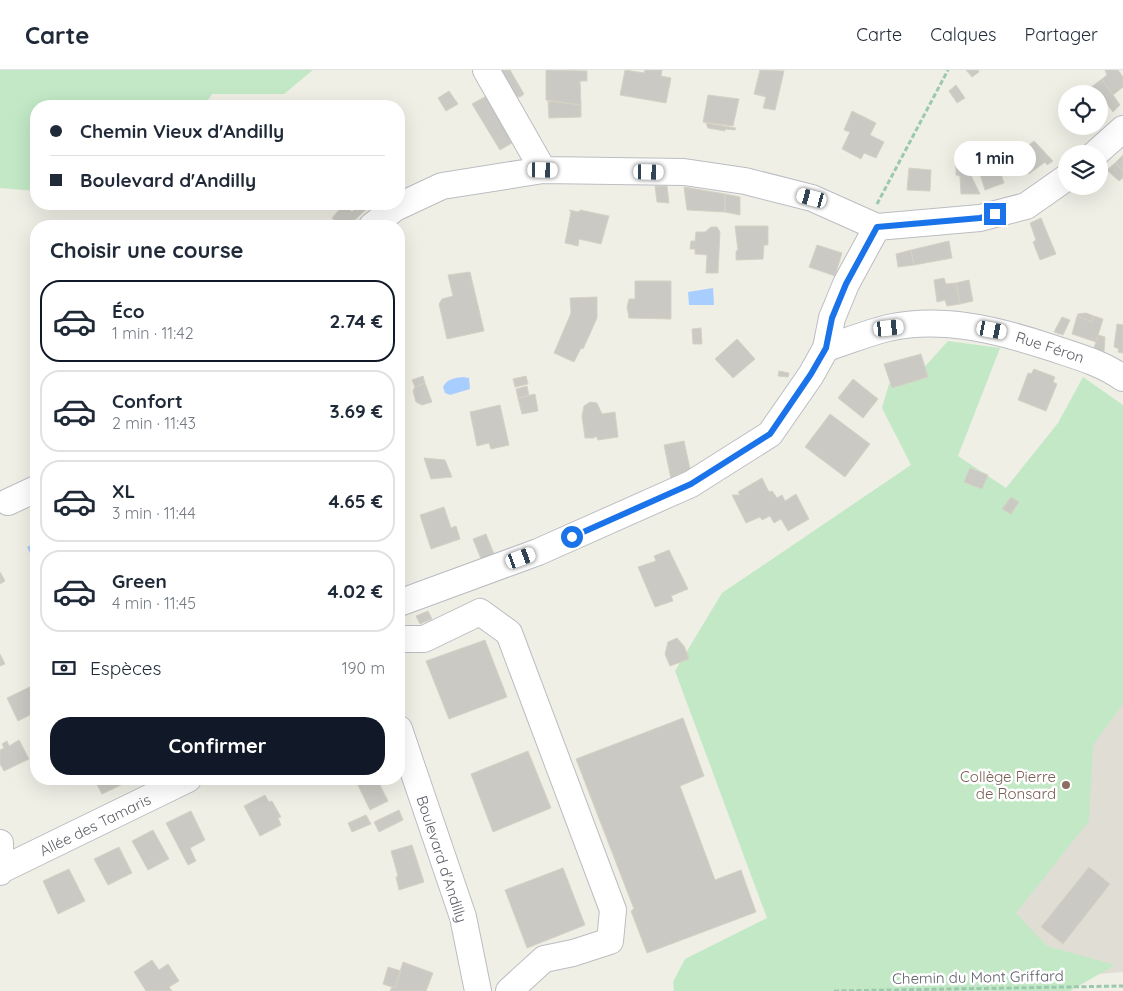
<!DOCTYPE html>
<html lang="fr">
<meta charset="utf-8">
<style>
body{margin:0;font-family:Quicksand,sans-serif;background:#f6f6f7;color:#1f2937;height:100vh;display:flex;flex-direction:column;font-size:19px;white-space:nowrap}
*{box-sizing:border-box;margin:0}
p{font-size:16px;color:#747a83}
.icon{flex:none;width:28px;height:28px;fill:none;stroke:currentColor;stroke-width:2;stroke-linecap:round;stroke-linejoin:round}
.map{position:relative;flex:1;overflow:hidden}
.details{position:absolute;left:30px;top:150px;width:375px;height:565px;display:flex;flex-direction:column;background:#fff;border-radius:20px;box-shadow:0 5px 20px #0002}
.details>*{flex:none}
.hud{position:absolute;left:30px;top:30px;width:375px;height:110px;border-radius:20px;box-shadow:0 5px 20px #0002;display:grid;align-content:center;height:110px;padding:0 20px;background:#fff}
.fabs{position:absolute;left:1058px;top:15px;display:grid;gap:10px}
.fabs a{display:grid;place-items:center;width:50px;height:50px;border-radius:50%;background:#fff;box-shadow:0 5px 20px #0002;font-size:25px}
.end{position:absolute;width:22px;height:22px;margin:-11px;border:6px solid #1a73e8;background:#fff;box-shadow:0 0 0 2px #fff}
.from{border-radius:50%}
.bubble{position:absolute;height:35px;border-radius:18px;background:#fff;box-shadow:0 5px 20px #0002;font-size:16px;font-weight:800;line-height:35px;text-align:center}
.car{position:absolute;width:15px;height:30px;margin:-15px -8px;border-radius:6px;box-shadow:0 0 4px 1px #0007;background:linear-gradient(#fff 24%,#345 0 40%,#fff 0 76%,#345 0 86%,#fff 0)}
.hud b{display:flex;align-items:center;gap:18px;height:48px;font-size:19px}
.hud b+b{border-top:1px solid #e0e1e3}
.hud i{width:12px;height:12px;background:#1f2937}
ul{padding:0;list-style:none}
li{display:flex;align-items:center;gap:15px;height:82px;margin:0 10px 8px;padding:0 10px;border:2px solid #e0e1e3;border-radius:20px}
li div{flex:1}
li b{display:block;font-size:19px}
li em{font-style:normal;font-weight:800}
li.active{border-color:#111827}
li>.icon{width:45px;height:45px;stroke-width:1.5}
h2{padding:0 20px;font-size:22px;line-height:60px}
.pay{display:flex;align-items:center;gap:12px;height:55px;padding:0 20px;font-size:19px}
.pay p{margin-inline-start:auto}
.button{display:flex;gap:10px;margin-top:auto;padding:10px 20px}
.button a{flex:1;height:58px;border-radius:20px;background:#111827;color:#fff;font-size:20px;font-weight:800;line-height:58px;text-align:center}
header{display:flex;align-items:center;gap:30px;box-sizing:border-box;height:70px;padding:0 25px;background:#fff;border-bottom:1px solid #e0e1e3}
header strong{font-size:24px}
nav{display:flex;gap:28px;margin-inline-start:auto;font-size:18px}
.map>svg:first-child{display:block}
.education{fill:#e0ded4}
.green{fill:#c2e8c6}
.water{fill:#a7ceff}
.building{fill:#cbc9c3;stroke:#d5d2c4}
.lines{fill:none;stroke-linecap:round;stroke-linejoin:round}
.minor-casing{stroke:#babdc2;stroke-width:28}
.path{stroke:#9bc9ae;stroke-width:3;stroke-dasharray:5 2.5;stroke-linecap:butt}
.minor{stroke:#fff;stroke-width:26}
.route{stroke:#1a73e8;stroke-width:6}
.education-dot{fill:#8d6e63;stroke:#fff;stroke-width:2}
.labels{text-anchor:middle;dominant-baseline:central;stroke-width:5;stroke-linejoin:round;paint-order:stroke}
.street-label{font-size:15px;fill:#5d6067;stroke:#fff}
.education-label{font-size:15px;fill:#785e54;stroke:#fff;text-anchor:end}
</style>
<header>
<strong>Carte</strong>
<nav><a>Carte</a><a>Calques</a><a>Partager</a></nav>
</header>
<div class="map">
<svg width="1123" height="921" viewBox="0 0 1123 921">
<rect width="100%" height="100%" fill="#f0efe6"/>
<path class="education" d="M1123,411V902L1087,905L976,907Z"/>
<path class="green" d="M0,0H313L284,24H212L204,36H36V121L0,118Z
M948,271L1000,278L958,386L1006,418L1058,353L1083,307L1123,335V634L1093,675L1089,751L1016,843L1047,876L1115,895L1070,921H674L673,912L685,889L767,848L675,601L722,523L911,395L882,338L889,314L919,303Z"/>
<path class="water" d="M713,218L714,235H689L688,222Z
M463,307L469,308L470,319L450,325L445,323L443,317C447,309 454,308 463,307Z
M36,472V496L27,477Z"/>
<path class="building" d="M496,0H510L524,24L520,27L509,25Z
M546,0L587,1V11H580L581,35L546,30Z
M625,0L644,3L645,0H662L661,6L671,8L666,33L620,25Z
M760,0L784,1L775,40L763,38L766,27L754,24Z
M966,0H978L979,2L972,7Z
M1118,0L1123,7V17L1113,25L1102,9L1107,5L1105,0Z
M1102,9L1120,35L1113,42L1105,31L1099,36V24H1082Z
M956,15L965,28L957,33L949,21Z
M449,21L458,34L446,41L438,28Z
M490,24L512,73L500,80L472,34Z
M708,25L739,29L733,56L703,52Z
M548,31L581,35V47L549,48Z
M852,41L876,53L870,65L884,72L876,88L864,83L861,89L842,79L850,62L844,60Z
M706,53L736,58L735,60L725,59V61L708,58Z
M1034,71L1053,91L1047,95L1045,92L1029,104L1023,95L1020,98L1012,88Z
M1123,85V100L1115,93Z
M956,93H965L980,124H961L960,106L956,105Z
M1115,93L1123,100V108L1119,111L1107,100Z
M998,94L1004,113L985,120L979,101Z
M909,98L931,100L930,121L907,120Z
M655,116H667L669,133L657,132Z
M684,117L725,124V142L687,140Z
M725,124L740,127V145L725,142Z
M344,134L352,142L360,134H372L348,156H342L332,148Z
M569,140L579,142L580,140L609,146L601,174L579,169L578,176L565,173L571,142Z
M1041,148L1056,184L1040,190L1033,172L1036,170L1030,153Z
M735,156H768V175H764L763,189L736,190V181L738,180Z
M711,157H717L720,162L718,203H706L707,185L695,184V179H690L691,171H695L696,162H705Z
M949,171L952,188L914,195L911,180Z
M817,175L842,183L835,206L809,197Z
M911,180L914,195L898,197L896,184Z
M470,202L484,261L447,269L439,234L442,229L453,226L448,205Z
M944,208L946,214L956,213L960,234L947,236L945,230L937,232L934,210Z
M969,210L973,231L960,234L956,213Z
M635,211H671V249L629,248L627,237L629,229H635Z
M597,227V248L583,279L581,278L574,292L554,283L571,243L570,228Z
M1086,243L1094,246L1092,252L1077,246L1078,244Z
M1077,246L1092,252L1094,246L1103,249L1096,272L1072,264Z
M1062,247L1070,250L1063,265L1054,262Z
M1117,254L1123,255V283L1118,282L1119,279L1114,277Z
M399,255L404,278L399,279Z
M701,258L702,274H693L692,259Z
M1098,265L1105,267L1104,282L1094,278Z
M737,269L755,289L733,308L715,289Z
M921,284L928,307L892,318L884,294Z
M1034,299L1055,307L1053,312L1057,314L1046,341L1018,330L1028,303L1031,304Z
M779,301L789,303L788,307L778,306Z
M423,306L425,313L415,317L412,310Z
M526,306L528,314L515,317L513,309Z
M853,309L878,329L863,348L838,328Z
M425,313L432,332L422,335L416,332L413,321L415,317Z
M527,316L529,326L518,328L516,319Z
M535,324L538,341L522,344L518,328Z
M590,332L597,333L602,344L615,342L618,367L598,370L596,366L594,368H585L582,346L584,336Z
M500,335L509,375L491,379L489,373L477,376L470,342Z
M830,344L870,374L845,407L805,377Z
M684,371L690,399L671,409L664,375Z
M424,388L445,390L452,407L431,409Z
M970,398L988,405L982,419L964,412Z
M762,408L769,422L772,421L777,428L782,425L785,431L796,424L809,449L788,461L781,449L774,453L770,446L762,450L760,447L746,453L732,425H740L738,422Z
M1011,427L1019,432L1011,444L1002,439Z
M444,437L451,458L456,456L460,469L431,479L420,445Z
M486,464L494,484L481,489L473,469Z
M669,480L688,519L671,526L673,531L655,537L638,497L656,491L654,486Z
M0,502L5,511L0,514Z
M428,541L432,549L420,554L416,546Z
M677,568L684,576L689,589L670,596L665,584L668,572Z
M485,570L507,627L449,649L426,591Z
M0,584L5,594L0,596Z
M36,614V642L18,651L7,628Z
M683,648L704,706L680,716L715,810L741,800L756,842L647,883L631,841L634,839L576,689Z
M19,670L29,689L4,701L0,694V680L4,678L2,674L7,671L9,676Z
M528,681L551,738L493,762L471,704Z
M94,709H121L123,714L102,724Z
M355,709H377L388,731L370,740Z
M265,725L269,732L272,731L281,747L278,748L281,755L260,766L244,736Z
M399,740L403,750L379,762L374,752Z
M191,741L205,770L190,778L196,791L188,795L166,753Z
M366,745L371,754L352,762L348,753Z
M153,760L169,789L148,800L132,771Z
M412,775L424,812L399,820L396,807L398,806L391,781Z
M119,777L132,803L108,815L94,789Z
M1089,797L1110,814L1063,874L1041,857Z
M563,798L585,855L527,878L505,820Z
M69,799L85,831L58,844L43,811Z
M152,890L159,900L168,894L179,911L169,917L172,921H146L134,902Z
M403,892L433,903L426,921H390L392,917L395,918Z
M388,897L401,901L395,918L383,914Z"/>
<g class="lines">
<defs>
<path id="minor" d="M486,0L543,100
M1095,84L1123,59
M372,156L395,138L442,116L543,100L684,102L745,111L812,128L877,157L980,148L1026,136L1066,108
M826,278C846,272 867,263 888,258C942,246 998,260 1049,277C1076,286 1100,292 1123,308
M8,432L36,419
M399,533L538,482L691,414L770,364L811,305L826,278L832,248L846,214L877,157
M399,569H424L480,542L509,563L613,840L610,871L573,883L544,889L509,921
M399,659L463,847L478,921
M0,773V802
M1,800L188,709"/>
</defs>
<use href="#minor" class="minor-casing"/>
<path class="path" d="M877,134L948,0
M834,921L1123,916"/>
<use href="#minor" class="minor"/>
</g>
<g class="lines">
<path class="route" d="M572,467L691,414L770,364L811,304L826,278L832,248L846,214L877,157L980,148L995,144"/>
</g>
<circle class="education-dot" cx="1066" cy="715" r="5"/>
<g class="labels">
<g class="street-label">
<text transform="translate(1050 277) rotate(18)">Rue Féron</text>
<text transform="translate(95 755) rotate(-26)">Allée des Tamaris</text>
<text transform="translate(442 789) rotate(72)">Boulevard d'Andilly</text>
<text transform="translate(978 907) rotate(-1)">Chemin du Mont Griffard</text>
</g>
<g class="education-label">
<text x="1056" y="706">Collège Pierre<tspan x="1056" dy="17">de Ronsard</tspan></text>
</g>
</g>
</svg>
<div class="fabs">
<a><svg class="icon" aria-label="locate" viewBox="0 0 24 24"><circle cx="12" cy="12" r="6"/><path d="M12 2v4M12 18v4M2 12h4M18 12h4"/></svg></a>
<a><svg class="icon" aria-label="layers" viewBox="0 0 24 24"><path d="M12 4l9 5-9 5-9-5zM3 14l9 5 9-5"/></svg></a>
</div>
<i class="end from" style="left:572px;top:467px"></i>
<i class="end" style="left:995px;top:144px"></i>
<div class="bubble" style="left:954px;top:71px;width:82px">1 min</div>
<i class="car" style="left:543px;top:100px;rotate:91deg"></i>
<i class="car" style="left:649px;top:102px;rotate:91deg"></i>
<i class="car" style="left:812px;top:128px;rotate:285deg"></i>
<i class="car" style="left:889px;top:258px;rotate:84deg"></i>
<i class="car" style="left:992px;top:260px;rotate:101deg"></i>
<i class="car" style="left:521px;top:488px;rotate:70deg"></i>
<div class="hud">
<b><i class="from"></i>Chemin Vieux d'Andilly</b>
<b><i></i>Boulevard d'Andilly</b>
</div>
<section class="details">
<h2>Choisir une course</h2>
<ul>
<li class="active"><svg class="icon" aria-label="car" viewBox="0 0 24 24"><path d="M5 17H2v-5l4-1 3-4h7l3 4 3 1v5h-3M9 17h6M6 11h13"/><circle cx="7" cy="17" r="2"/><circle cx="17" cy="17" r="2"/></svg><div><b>Éco</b><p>1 min · 11:42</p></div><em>2.74 €</em></li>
<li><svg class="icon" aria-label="car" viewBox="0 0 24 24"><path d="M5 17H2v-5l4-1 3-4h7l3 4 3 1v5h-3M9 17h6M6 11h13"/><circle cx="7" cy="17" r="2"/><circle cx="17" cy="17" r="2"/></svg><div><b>Confort</b><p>2 min · 11:43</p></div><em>3.69 €</em></li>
<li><svg class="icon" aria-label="car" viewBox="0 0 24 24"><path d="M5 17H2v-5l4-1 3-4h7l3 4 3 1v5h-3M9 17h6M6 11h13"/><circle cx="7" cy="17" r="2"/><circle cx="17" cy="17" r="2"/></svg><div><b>XL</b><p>3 min · 11:44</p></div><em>4.65 €</em></li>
<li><svg class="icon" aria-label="car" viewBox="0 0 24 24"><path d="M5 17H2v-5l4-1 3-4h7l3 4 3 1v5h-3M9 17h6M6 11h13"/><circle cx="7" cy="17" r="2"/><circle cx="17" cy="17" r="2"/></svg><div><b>Green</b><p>4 min · 11:45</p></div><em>4.02 €</em></li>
</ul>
<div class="pay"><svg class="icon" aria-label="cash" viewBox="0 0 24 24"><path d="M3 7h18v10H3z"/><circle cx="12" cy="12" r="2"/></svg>Espèces<p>190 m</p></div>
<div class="button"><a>Confirmer</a></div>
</section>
</div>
